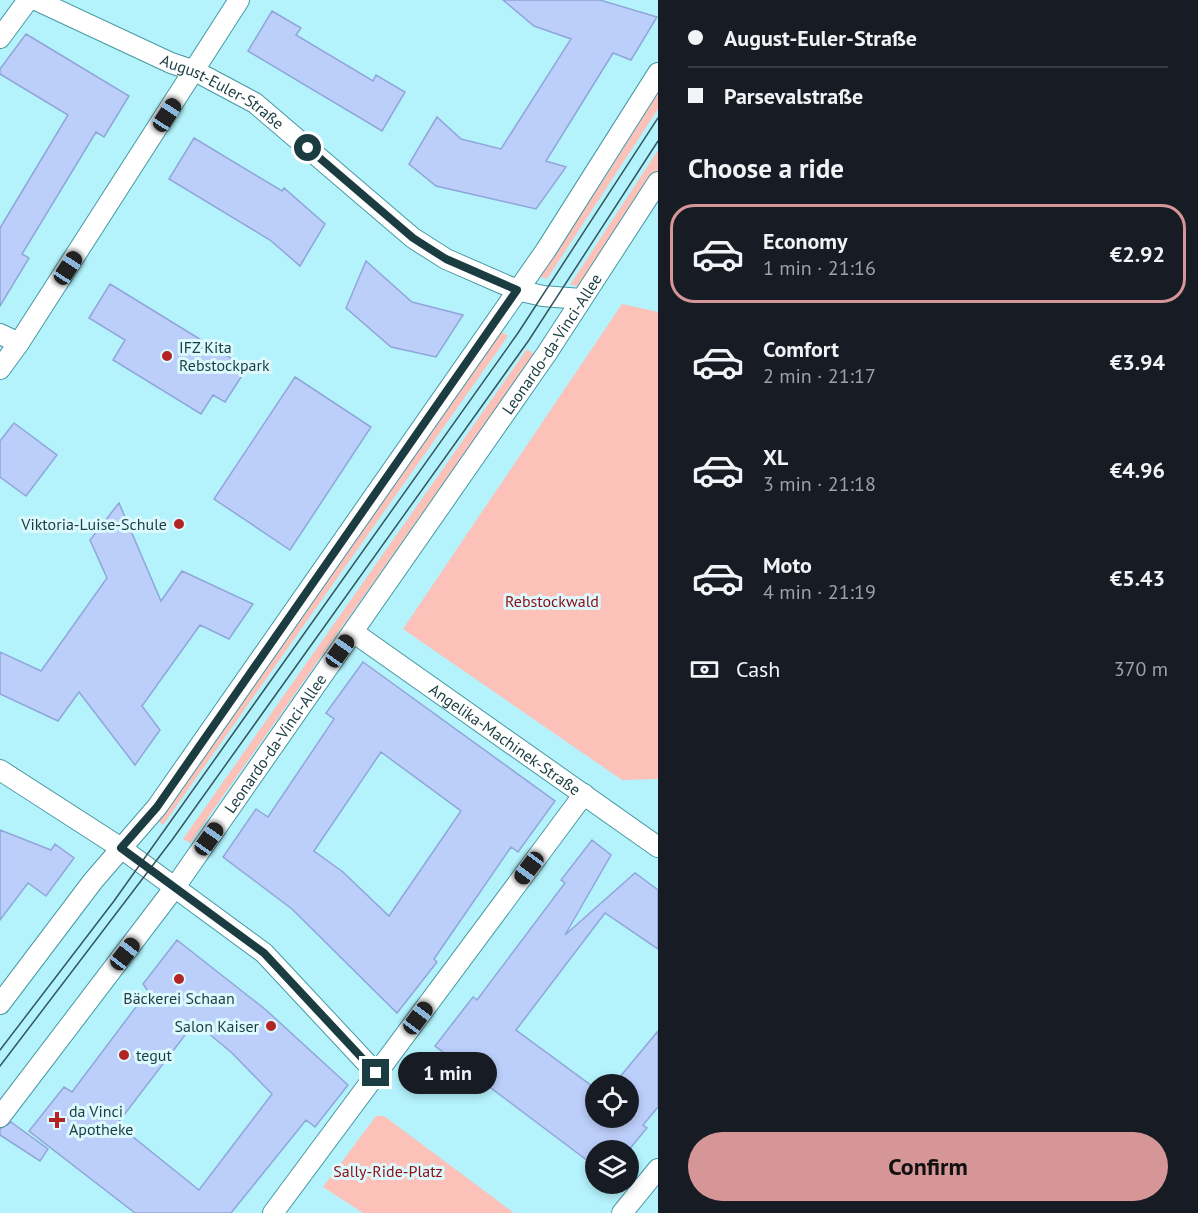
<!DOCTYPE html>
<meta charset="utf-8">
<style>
body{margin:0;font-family:"PT Sans",sans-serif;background:#20242c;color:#f1f3f6;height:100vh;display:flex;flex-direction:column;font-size:22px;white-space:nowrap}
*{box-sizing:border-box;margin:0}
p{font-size:20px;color:#9ea1a6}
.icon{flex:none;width:33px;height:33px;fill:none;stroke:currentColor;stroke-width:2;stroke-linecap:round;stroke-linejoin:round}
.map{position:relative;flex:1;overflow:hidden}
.panel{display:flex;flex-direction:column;background:#171b24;width:540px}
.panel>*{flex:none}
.guide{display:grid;align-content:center;height:132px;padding:0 30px;background:#171b24}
.tools{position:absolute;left:585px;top:1074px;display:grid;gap:12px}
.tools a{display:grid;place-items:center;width:54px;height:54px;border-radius:50%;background:#171b24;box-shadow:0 3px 9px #0003;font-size:30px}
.end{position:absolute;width:27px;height:27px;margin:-14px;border:8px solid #1b3d42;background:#fff;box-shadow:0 0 0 3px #fff}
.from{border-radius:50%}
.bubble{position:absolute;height:42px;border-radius:21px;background:#171b24;box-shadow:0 3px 9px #0003;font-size:20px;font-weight:600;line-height:42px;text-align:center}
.car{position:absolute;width:18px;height:36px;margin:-18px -9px;border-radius:8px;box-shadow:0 0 4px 2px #0007;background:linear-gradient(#222 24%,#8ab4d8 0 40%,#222 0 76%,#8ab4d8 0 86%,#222 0)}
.guide b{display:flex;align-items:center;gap:21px;height:57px;font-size:22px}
.guide b+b{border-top:2px solid #363941}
.guide i{width:15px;height:15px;background:#f1f3f6}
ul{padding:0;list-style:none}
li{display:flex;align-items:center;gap:18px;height:99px;margin:0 12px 9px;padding:0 18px;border:3px solid transparent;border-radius:24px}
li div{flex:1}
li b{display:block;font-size:22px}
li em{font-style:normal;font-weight:600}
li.current{border-color:#d69698}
li>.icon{width:54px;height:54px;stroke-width:1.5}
h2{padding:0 30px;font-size:27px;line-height:72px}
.pay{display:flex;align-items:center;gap:15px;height:66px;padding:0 30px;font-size:22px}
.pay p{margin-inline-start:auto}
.primary-button{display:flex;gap:12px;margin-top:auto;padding:12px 30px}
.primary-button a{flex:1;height:69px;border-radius:36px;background:#d69698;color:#111;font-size:24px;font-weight:600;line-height:69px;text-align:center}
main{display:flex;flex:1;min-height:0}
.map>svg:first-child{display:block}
.green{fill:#fcc1b9}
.building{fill:#bccefa;stroke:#90a6da;stroke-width:1.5;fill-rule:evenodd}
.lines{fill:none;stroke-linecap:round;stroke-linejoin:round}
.minor-casing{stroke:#4898a3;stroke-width:22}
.minor{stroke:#fff;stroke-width:20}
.tram{stroke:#31575d;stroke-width:1.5}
.route{stroke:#1b3d42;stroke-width:8}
.poi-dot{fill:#b42424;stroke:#dcfafe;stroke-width:2}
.labels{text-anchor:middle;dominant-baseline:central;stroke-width:6;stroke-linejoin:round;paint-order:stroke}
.street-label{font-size:16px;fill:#1b3d42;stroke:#dcfafe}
.poi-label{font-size:16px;fill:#1b3d42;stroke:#dcfafe;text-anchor:start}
.park-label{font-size:16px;fill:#8e0d12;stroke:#dcfafe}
</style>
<main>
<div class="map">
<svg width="658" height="1213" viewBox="0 0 658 1213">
<rect width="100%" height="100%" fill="#b4f3fc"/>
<path class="green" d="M658,93V109L547,279L537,276L601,184Z
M658,150V170L627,220L579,286L570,285Z
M622,304L658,312V779L622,780L403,629Z
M499,330L508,336L163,825L157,820Z
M527,349L534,354L190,843L183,839Z
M376,1116H384L514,1213H363L323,1187Z"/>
<path class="building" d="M503,0H600L657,17L631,60L613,53L546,161L566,167L536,209L436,186L409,164L437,117L461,139L501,149L571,39L534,26Z
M272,11L301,28L296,35L373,81L376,75L405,92L382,131L248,51Z
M26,34L129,96L104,137L96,132L22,254L29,258L0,306V228L68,115L0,74V69Z
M194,138L282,191L284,188L325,224L300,266L270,240L169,179Z
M366,261L412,302L463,315L436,357L391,347L346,308Z
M110,284L247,368L225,402L213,395L201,414L113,360L125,340L89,318Z
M295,377L371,427L290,550L214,499Z
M14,423L57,455L26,496L0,477V441Z
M119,503L161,601L182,571L253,604L229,639L200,625L142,706L160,730L135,765L79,692L58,721L0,694V652L41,671L107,578L90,540Z
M363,662L555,801L518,852L511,847L434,959L437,962L397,1013L292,909L223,857L256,809L268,817L334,719L326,713ZM381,752L461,811L389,916L343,872L314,851Z
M0,830L51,850L55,844L74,858L46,896L28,883L0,920Z
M592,840L611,855L565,935L635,873L658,890V949L605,913L516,1030L596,1089V1118H628V1084H614L658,1031V1107L643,1125L647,1128L628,1151L596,1150V1167L435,1046L473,997L477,1000L565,883L561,880Z
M177,940L266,1010L348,1085L315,1127L306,1120L231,1213H135L29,1131L64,1087L72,1092L148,991L143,984ZM195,1022L232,1053L272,1094L199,1190L117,1124Z
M11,1122L48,1149L40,1161L0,1135V1129Z"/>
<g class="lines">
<defs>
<g id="minor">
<path id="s1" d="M36,0L171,63L195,71L255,103L413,238L446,259L517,290L543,296L581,299"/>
<path d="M0,38L28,0"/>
<path d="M0,334L19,343"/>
<path d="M0,369L19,343L239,0"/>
<path id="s2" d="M353,632L658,847"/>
<path d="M0,770L121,848L264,953L376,1073"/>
<path d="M0,1004L93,881L157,807L546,250L658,73"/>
<path id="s3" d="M0,1117L175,887L547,353L658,182"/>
<path d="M273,1213L584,794"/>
<path d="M622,1213L658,1169"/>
</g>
</defs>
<use href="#minor" class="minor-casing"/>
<use href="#minor" class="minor"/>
<path class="tram" d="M0,1050L114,901L518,333L658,118
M0,1066L172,840L529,340L658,141"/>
</g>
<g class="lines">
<path class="route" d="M308,148L413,238L446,259L517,290L157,807L121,848L264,953L376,1073"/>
</g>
<g class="poi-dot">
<circle cx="167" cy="356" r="6"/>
<circle cx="179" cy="524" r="6"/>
<circle cx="179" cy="979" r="6"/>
<circle cx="271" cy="1026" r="6"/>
<circle cx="124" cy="1055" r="6"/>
<path d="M54 1111h6v6h6v6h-6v6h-6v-6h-6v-6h6z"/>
</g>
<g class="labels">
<g class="street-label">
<text stroke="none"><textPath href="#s1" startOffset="208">August-Euler-Straße</textPath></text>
<text stroke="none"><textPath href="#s3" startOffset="950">Leonardo-da-Vinci-Allee</textPath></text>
<text stroke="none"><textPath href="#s2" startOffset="186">Angelika-Machinek-Straße</textPath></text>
<text stroke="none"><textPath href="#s3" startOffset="464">Leonardo-da-Vinci-Allee</textPath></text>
</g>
<g class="poi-label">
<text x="179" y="347">IFZ Kita<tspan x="179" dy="18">Rebstockpark</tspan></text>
<text x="167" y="524" text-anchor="end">Viktoria-Luise-Schule</text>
<text x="179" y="998" text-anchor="middle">Bäckerei Schaan</text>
<text x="259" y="1026" text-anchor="end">Salon Kaiser</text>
<text x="136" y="1055">tegut</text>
<text x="69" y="1111">da Vinci<tspan x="69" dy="18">Apotheke</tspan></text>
</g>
<g class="park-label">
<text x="552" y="601">Rebstockwald</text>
<text x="388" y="1171">Sally-Ride-Platz</text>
</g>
</g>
</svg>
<div class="tools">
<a><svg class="icon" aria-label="locate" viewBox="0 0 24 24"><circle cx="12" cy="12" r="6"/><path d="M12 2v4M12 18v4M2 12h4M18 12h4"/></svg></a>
<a><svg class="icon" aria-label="layers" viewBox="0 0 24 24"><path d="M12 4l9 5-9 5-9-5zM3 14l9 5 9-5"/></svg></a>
</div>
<i class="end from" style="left:308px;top:148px"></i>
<i class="end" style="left:376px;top:1073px"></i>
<div class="bubble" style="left:398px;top:1052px;width:99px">1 min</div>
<i class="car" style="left:167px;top:115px;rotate:33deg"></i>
<i class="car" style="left:68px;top:268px;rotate:33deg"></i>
<i class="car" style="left:340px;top:651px;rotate:35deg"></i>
<i class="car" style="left:209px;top:839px;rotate:35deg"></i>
<i class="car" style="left:529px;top:868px;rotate:217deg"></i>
<i class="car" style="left:125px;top:954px;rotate:38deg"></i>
<i class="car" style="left:418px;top:1018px;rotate:37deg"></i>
</div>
<section class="panel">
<div class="guide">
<b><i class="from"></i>August-Euler-Straße</b>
<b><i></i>Parsevalstraße</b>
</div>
<h2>Choose a ride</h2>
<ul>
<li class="current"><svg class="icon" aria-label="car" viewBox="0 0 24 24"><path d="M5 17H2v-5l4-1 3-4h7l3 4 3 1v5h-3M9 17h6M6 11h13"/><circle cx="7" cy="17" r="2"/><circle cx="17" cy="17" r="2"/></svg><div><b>Economy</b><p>1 min · 21:16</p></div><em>€2.92</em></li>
<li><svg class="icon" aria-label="car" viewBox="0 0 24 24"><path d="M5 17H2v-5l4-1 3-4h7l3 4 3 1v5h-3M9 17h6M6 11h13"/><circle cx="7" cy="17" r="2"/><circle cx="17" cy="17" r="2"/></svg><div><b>Comfort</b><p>2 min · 21:17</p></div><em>€3.94</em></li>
<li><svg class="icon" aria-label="car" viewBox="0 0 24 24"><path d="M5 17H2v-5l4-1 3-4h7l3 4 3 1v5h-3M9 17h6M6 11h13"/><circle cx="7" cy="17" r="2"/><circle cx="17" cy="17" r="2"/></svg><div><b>XL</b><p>3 min · 21:18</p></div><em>€4.96</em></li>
<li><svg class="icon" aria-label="car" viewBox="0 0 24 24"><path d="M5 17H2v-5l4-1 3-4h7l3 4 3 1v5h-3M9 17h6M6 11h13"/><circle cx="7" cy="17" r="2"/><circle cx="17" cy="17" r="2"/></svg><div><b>Moto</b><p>4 min · 21:19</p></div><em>€5.43</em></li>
</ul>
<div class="pay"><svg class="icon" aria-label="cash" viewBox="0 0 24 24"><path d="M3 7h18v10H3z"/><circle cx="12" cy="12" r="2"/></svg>Cash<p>370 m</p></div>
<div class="primary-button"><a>Confirm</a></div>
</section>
</main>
